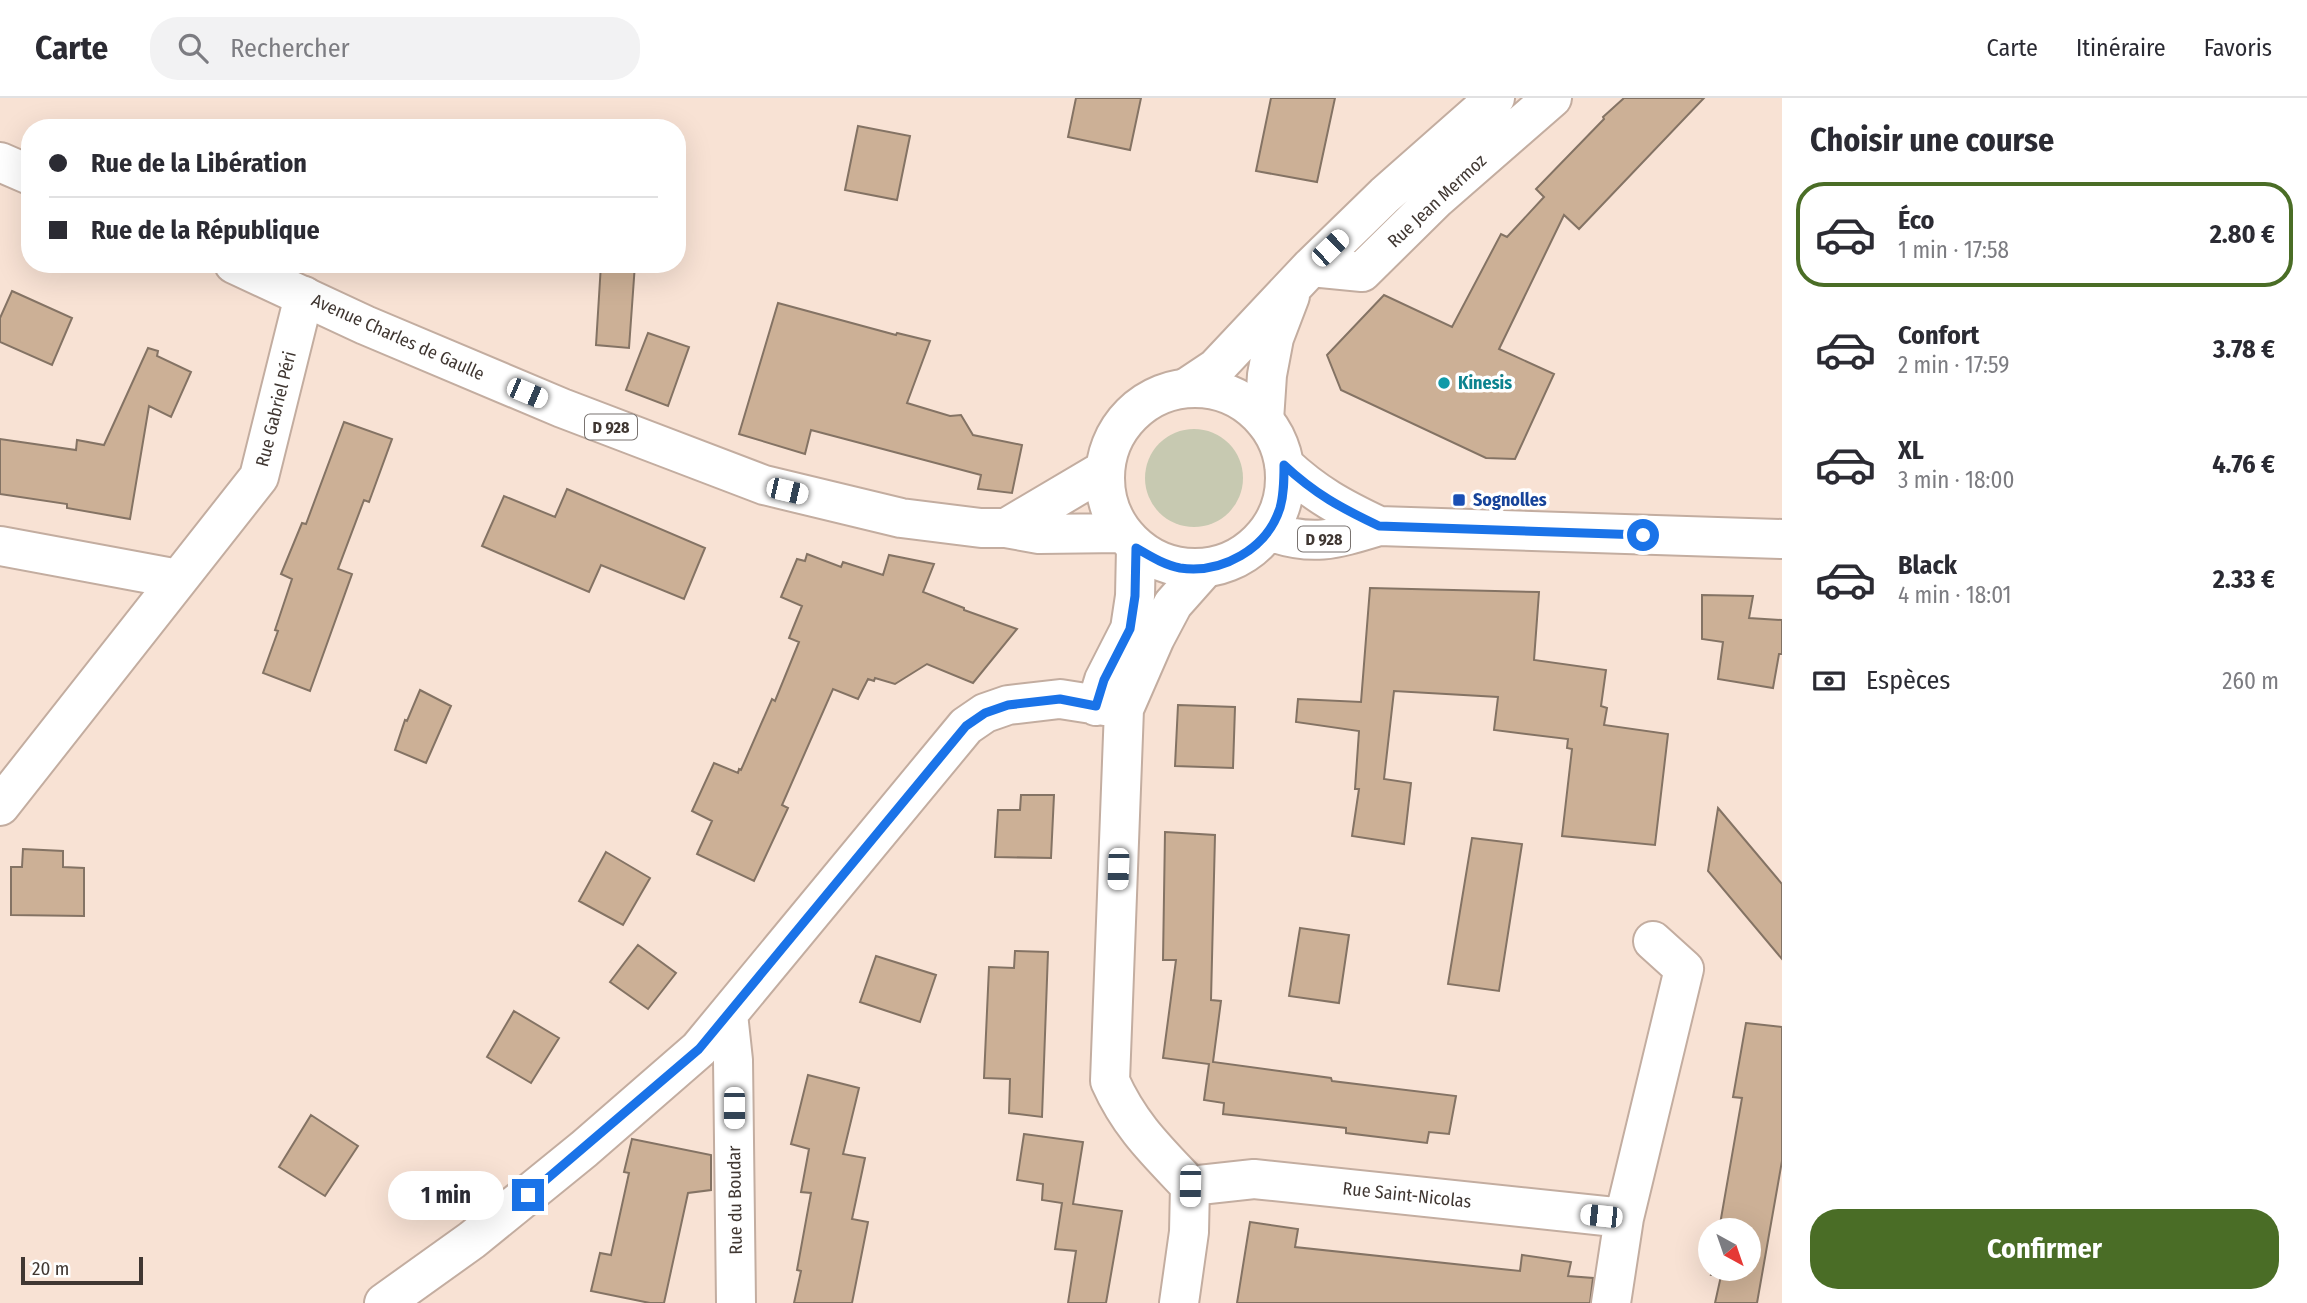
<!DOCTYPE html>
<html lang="fr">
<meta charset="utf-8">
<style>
body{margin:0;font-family:"Fira Sans Condensed",sans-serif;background:#f2f2f3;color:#2b2b33;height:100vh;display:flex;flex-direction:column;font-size:26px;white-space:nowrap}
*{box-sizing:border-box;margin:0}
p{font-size:23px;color:#7c7c81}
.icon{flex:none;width:38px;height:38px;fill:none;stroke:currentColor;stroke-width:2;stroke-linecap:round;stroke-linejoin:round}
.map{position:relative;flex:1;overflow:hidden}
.details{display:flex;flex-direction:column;background:#fff;width:525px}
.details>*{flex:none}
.top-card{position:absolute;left:21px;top:21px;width:665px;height:154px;border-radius:28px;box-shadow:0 7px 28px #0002;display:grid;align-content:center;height:154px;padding:0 28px;background:#fff}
.needle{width:46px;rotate:140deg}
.controls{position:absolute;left:1698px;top:1120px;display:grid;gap:14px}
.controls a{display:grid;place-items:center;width:63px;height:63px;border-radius:50%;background:#fff;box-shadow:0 7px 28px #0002;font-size:35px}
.scale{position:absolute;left:21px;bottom:18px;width:122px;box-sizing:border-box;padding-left:7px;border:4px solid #403732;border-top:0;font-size:19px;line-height:24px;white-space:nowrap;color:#403732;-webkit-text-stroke:5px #fff;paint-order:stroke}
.end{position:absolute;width:32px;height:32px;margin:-16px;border:9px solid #1a73e8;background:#fff;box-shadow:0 0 0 4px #fff}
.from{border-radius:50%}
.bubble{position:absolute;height:49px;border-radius:24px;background:#fff;box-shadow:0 7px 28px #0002;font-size:23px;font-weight:700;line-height:49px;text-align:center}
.car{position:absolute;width:21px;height:42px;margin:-21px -10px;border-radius:9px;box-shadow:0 0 5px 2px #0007;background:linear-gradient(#fff 24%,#345 0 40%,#fff 0 76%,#345 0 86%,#fff 0)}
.top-card b{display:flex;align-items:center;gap:24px;height:66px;font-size:26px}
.top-card b+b{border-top:2px solid #e1e1e2}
.top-card i{width:18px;height:18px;background:#2b2b33}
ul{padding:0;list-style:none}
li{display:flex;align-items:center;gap:21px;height:105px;margin:0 14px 10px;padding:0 14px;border:4px solid transparent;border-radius:28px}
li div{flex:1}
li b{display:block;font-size:26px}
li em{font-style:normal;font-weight:700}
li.on{border-color:#4a6d26}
li>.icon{width:63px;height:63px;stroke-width:1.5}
h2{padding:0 28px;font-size:32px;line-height:84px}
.pay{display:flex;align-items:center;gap:18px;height:77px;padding:0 28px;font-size:26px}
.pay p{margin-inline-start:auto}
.button{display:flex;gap:14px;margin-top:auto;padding:14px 28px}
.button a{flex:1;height:80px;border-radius:28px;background:#4a6d26;color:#fff;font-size:28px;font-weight:700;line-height:80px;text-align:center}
header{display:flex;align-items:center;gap:42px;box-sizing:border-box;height:98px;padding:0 35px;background:#fff;border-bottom:2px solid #e1e1e2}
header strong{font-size:33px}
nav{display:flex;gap:38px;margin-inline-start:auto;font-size:24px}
.search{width:490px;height:63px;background:#f2f2f3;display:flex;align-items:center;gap:18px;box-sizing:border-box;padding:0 24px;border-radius:28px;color:#7c7c81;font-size:26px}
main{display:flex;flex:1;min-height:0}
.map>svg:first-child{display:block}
.green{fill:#c7c9b1}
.building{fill:#ccb096;stroke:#847364;stroke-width:2}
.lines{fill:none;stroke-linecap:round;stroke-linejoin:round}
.minor-casing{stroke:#c3ada0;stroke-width:42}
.major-casing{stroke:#c3ada0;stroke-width:42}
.minor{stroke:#fff;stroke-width:38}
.major{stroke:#fff;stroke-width:38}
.route{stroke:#1a73e8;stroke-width:9}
.culture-dot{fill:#0f9aa8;stroke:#fff;stroke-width:2.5}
.transit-dot{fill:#1a4fb4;stroke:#fff;stroke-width:2.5}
.labels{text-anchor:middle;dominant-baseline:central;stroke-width:7;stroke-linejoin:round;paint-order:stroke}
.shield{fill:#fff;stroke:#797370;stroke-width:2}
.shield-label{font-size:16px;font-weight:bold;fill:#403732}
.street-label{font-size:18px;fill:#403732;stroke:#fff}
.culture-label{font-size:18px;font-weight:bold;fill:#0d838f;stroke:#fff;text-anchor:start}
.transit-label{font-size:18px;font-weight:bold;fill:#164399;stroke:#fff;text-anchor:start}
</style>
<header>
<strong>Carte</strong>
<div class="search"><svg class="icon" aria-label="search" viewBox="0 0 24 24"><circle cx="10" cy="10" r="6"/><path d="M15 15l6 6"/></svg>Rechercher</div>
<nav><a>Carte</a><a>Itinéraire</a><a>Favoris</a></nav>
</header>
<main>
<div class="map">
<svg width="1782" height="1205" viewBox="0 0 1782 1205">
<rect width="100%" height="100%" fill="#f8e2d4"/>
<path class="green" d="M1145 380a49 49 0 1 1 98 0a49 49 0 1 1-98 0Z"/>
<path class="building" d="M1076,0H1141L1130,52L1068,39Z
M1271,0H1335L1317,84L1256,73Z
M1624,0H1704L1579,131L1564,117L1499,251L1554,276L1515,361L1486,360L1341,292L1327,257L1384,197L1452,229L1501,136L1507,139L1544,99L1536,91L1604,21L1603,19Z
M858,28L910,38L897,102L845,92Z
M601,166H635L629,250L596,247Z
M12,193L72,220L52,267L0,244V220Z
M778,205L896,237L897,235L930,243L907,305L950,318L961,317L973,337L1022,347L1012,395L978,391L981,377L811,332L805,356L739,336Z
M648,235L689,249L668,308L626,292Z
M148,250L158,253L157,258L191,274L171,319L149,308L130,421L67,410V406L0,396V341L76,352L77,342L104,347Z
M344,324L392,341L369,404L364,402L338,471L352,476L310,593L263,575L278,533L275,532L292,481L281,476L302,425L306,426Z
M567,391L705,450L684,501L601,467L589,494L482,448L504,398L555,419Z
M807,456L841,469L843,464L883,477L889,457L934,466L923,494L964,510V512L1017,531L973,585L927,566L895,586L875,580L874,583L868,581L858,601L833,591L782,707L788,710L754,783L697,756L712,723L692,713L714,665L738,675L739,671L741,672L772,601L775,603L799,544L789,540L802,508L781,499L797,461L805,463Z
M1370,490L1539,494L1534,562L1606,572L1601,608L1607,610L1604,627L1668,636L1655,747L1562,738L1572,651L1567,650L1568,641L1494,632L1498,599L1394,593L1384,681L1411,685L1404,746L1352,738L1359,691H1355L1359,633L1296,624L1298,601L1361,604Z
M1702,497L1753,498L1749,520L1782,522V556H1779L1773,590L1718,581L1723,544L1702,541Z
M420,592L451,608L426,665L395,652L405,622L407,623Z
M1178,607L1235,609L1233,670L1175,668Z
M1021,697H1054L1051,760L995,759L998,712H1020Z
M1718,710L1782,786V861L1708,773Z
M1165,734L1215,737L1211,902L1221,903L1213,964L1331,980L1332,983L1456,998L1449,1036L1429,1034L1427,1045L1346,1035V1030L1223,1016L1224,1005L1204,1002L1209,966L1163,960L1176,862H1163Z
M1472,740L1522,746L1499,893L1448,886Z
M23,751L63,753V769L84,770V818L11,817V769H22Z
M606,754L650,780L623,827L579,803Z
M1300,830L1349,837L1339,905L1289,898Z
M638,847L676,875L648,911L610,884Z
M1015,853L1048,854L1042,1019L1009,1015L1010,981L984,980L989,869L1014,870Z
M876,858L936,877L920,924L860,904Z
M514,913L559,940L531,985L487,959Z
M1746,925L1782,929V1063L1757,1205H1715L1721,1178L1711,1177L1713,1171H1748V1132H1719L1742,1000L1733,999Z
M808,977L859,990L843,1056L865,1060L852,1121L868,1124L852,1205H794L801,1173L797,1172L811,1095L801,1094L809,1051L791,1046Z
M311,1017L358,1048L325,1098L279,1069Z
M1024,1036L1083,1044L1073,1106L1122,1113L1106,1205H1068L1076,1153L1055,1151L1062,1105L1042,1102L1043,1086L1017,1082Z
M632,1041L711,1057V1092L688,1095L664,1205H650L591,1193L600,1155L611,1157L629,1075L624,1074Z
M1250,1124L1298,1131L1295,1149L1520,1173L1522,1157L1571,1164L1568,1178L1593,1180L1590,1205H1237Z"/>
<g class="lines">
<defs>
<path id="minor" d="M1311,169L1362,174L1435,102L1552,0
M1186,290L1216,270L1311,169L1385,97L1495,0
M1264,322L1267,277L1274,240L1290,198
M0,448L178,481
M1096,608L1104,582L1130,531L1135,498L1136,450
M0,708L259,379L304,198
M728,916L733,962L736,1205
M1190,1088L1254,1081L1624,1120L1611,1205
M1624,1120L1684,871L1653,843
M384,1205L472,1142L584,1051L699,951L966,628L985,615L1008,607L1060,601L1124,611
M1179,1205L1189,1134L1190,1088C1157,1053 1130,1028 1110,983L1124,611L1155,540L1173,506L1205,470"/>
<path id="major" d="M0,64L30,77
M234,166L365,227L562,310L764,387L901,420L981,430H1006L1039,436L1122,435
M1105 380a90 90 0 1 1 180 0a90 90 0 1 1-180 0Z
M1284,367C1315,396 1341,410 1379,428
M1006,430L1104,372
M1269,433C1313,449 1336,441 1379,428L1782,441"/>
</defs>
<use href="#minor" class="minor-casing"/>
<use href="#major" class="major-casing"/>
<use href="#minor" class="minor"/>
<use href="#major" class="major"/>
</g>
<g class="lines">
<path class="route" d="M528,1097L699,951L966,628L985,615L1008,607L1060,601L1096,608L1104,582L1130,531L1135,498L1136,450C1150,458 1164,467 1180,470C1222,476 1267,451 1280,410C1284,396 1284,382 1284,367C1315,396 1341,410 1379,428L1643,437"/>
</g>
<circle class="culture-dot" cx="1444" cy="285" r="7"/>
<rect class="transit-dot" x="1452" y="395" width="14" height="14" rx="3.5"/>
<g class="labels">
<g class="shield">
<rect x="585" y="316.5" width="52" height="25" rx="5"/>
<rect x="1298" y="428.5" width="52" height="25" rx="5"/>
</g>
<g class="shield-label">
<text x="611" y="329">D 928</text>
<text x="1324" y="441">D 928</text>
</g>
<g class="street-label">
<text transform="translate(1437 103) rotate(-43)">Rue Jean Mermoz</text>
<text transform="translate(398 239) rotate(24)">Avenue Charles de Gaulle</text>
<text transform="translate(276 311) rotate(-76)">Rue Gabriel Péri</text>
<text transform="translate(1407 1097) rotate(6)">Rue Saint-Nicolas</text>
<text transform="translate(735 1102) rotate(-91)">Rue du Boudar</text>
</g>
<g class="culture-label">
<text x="1458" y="285">Kinesis</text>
</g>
<g class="transit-label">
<text x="1473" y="402">Sognolles</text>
</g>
</g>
</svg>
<div class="controls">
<a><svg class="needle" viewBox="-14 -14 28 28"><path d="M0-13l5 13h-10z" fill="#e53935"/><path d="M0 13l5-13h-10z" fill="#7c7c81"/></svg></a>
</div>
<div class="scale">20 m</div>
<i class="end from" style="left:1643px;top:437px"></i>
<i class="end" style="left:528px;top:1097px"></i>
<div class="bubble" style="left:388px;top:1073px;width:116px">1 min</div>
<i class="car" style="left:1330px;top:150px;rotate:46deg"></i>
<i class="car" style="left:527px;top:295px;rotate:113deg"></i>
<i class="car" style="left:787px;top:393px;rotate:103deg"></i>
<i class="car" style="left:1118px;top:771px;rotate:182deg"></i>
<i class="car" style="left:734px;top:1010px;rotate:180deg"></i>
<i class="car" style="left:1190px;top:1088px;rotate:181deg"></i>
<i class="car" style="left:1601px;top:1118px;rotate:276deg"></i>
<div class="top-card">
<b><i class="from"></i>Rue de la Libération</b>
<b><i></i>Rue de la République</b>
</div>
</div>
<section class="details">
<h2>Choisir une course</h2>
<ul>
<li class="on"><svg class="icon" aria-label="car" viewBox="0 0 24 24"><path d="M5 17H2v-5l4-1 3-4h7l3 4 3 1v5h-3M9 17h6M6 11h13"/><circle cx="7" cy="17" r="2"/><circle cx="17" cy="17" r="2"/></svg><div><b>Éco</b><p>1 min · 17:58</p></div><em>2.80 €</em></li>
<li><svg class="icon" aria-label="car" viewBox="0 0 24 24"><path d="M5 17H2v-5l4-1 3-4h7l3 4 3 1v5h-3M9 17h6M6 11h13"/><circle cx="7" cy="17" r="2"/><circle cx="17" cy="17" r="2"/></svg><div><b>Confort</b><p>2 min · 17:59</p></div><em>3.78 €</em></li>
<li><svg class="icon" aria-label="car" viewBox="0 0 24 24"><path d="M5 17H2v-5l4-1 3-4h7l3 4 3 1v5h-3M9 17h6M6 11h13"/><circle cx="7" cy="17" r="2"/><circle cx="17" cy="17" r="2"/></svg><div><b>XL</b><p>3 min · 18:00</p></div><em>4.76 €</em></li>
<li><svg class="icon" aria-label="car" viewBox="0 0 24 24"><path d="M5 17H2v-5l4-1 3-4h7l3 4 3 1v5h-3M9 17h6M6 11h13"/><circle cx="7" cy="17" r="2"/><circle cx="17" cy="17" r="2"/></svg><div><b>Black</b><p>4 min · 18:01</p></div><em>2.33 €</em></li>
</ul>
<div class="pay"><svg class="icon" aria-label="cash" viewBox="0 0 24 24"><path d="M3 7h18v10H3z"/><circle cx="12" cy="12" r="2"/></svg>Espèces<p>260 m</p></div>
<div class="button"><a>Confirmer</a></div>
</section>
</main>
